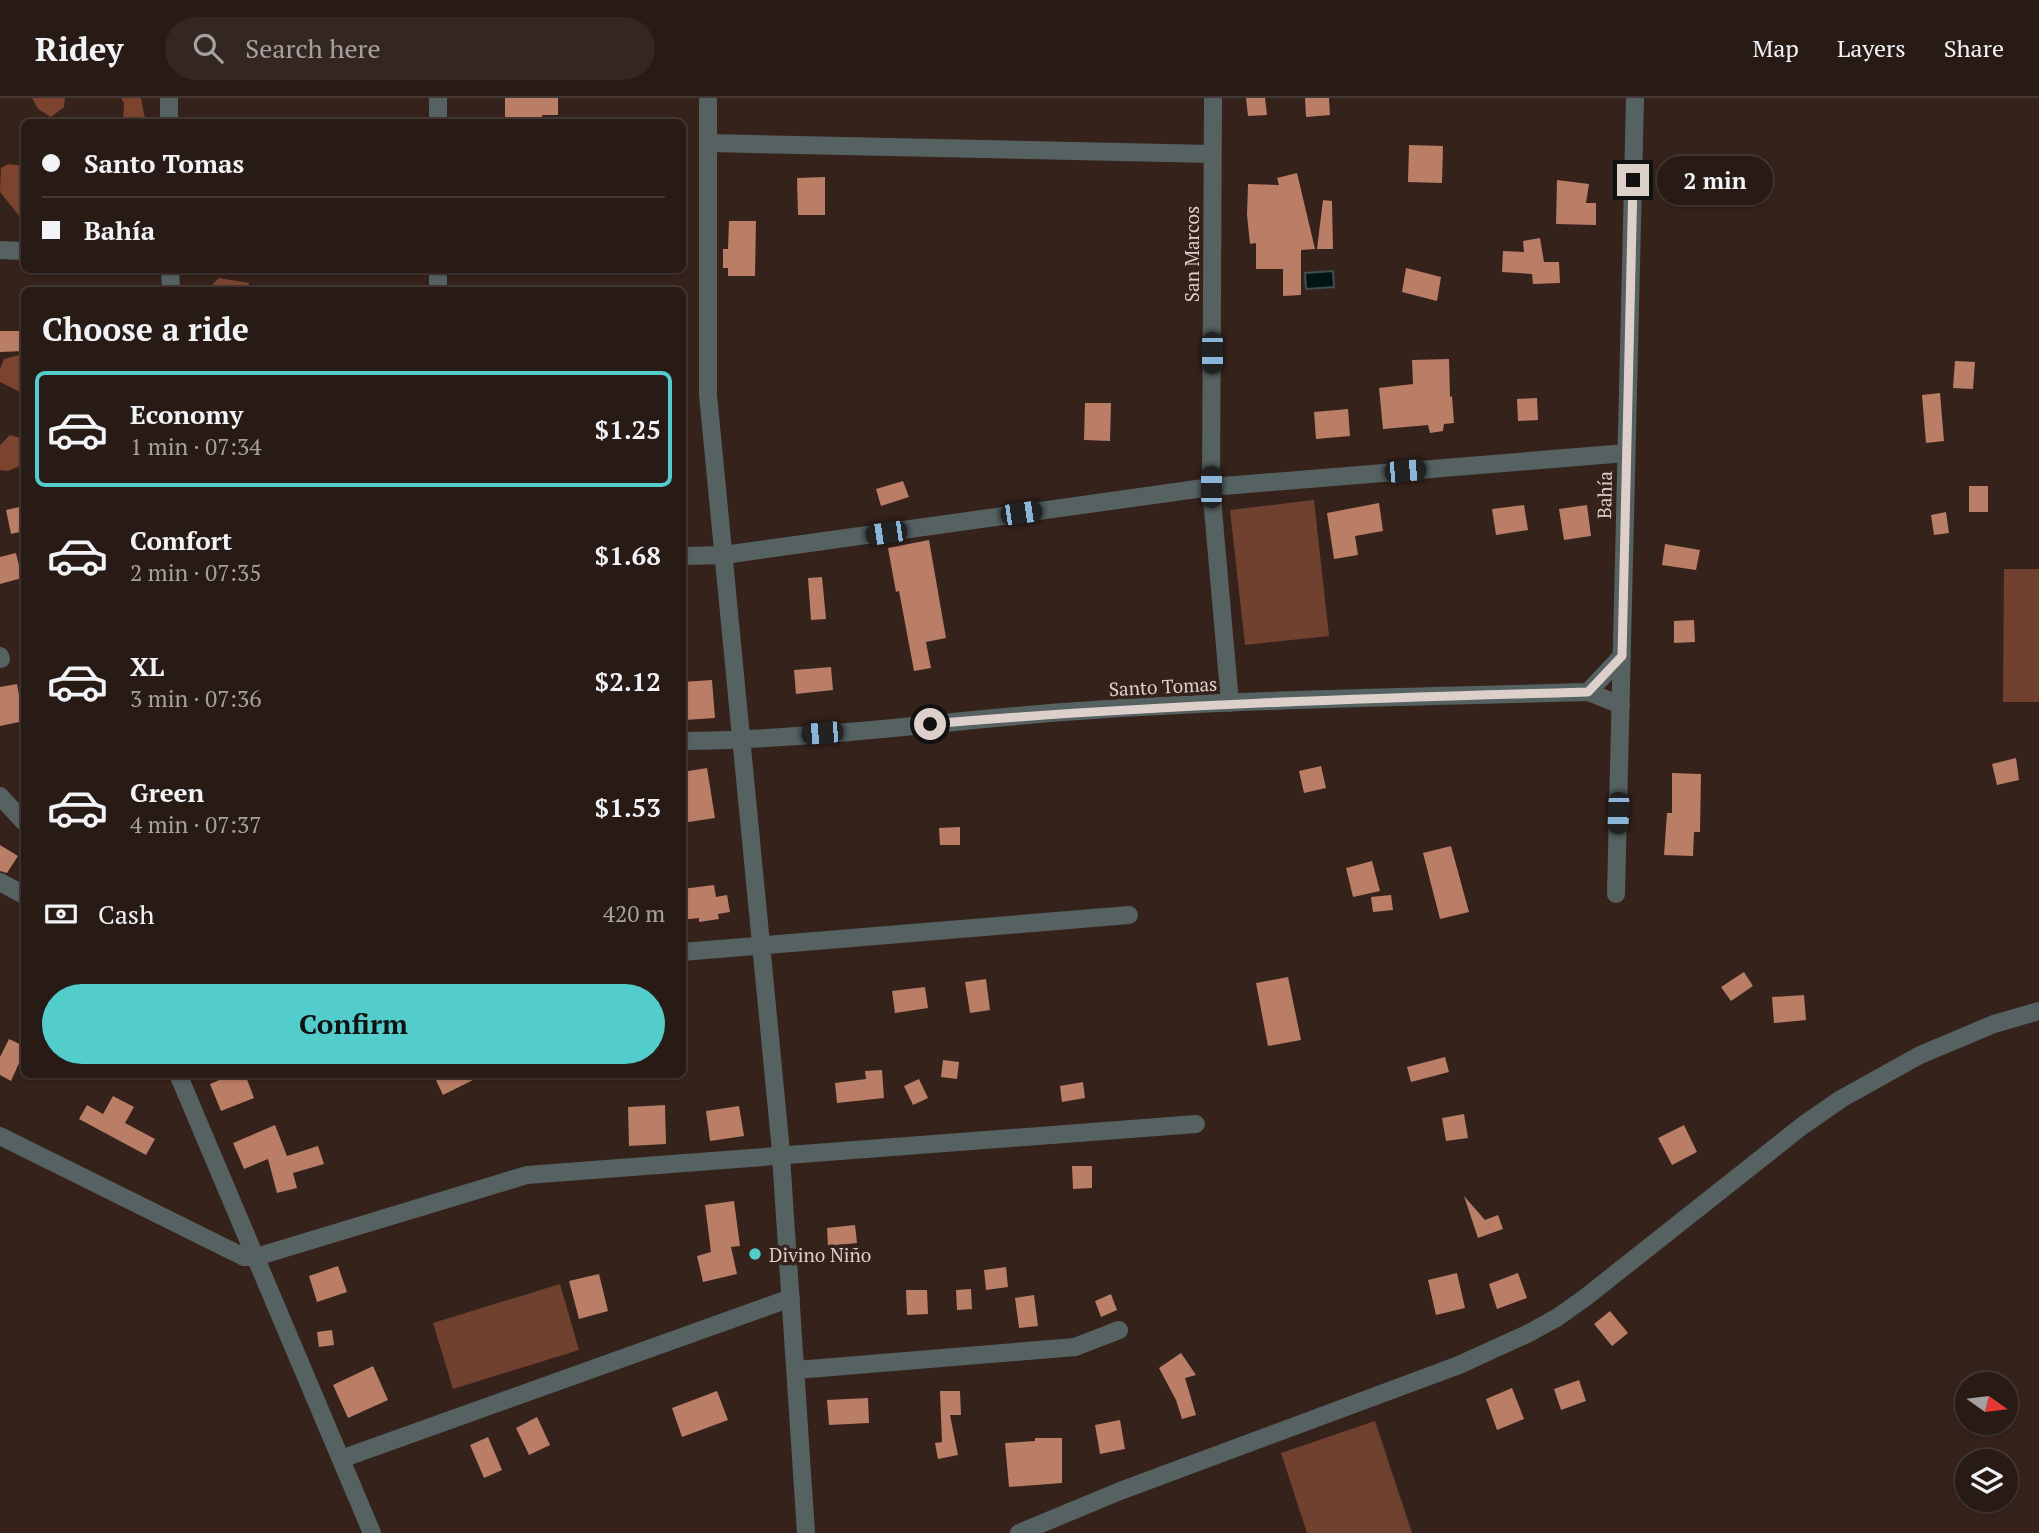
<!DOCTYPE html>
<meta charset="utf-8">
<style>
body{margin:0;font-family:"PT Serif",serif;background:#342722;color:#f1f3f6;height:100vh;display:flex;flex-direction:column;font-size:26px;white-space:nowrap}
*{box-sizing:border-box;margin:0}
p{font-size:23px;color:#a5a1a0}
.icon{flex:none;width:38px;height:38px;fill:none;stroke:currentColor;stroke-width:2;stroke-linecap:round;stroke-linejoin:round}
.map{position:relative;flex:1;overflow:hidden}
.side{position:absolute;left:21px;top:189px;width:665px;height:791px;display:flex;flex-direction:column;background:#281a14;border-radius:10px;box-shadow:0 2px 5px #0004,0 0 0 2px #443834}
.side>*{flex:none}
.hud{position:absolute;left:21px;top:21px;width:665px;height:154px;border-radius:10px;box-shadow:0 2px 5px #0004,0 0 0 2px #443834;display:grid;align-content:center;height:154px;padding:0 21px;background:#281a14}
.needle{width:46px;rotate:104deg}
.tools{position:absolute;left:1955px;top:1274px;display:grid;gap:14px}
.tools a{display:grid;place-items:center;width:63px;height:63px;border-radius:50%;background:#281a14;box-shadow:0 2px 5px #0004,0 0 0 2px #443834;font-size:35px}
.end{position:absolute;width:32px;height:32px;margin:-16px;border:9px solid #ddd0cb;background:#111;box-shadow:0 0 0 4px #111}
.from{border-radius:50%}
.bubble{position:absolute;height:49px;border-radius:24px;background:#281a14;box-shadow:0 2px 5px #0004,0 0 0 2px #443834;font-size:23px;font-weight:700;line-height:49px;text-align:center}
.car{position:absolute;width:21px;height:42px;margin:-21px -10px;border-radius:9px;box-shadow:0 0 5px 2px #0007;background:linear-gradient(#222 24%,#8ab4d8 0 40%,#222 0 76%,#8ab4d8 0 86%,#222 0)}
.hud b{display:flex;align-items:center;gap:24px;height:66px;font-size:26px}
.hud b+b{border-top:2px solid #443834}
.hud i{width:18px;height:18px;background:#f1f3f6}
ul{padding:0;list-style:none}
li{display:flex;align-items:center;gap:21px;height:116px;margin:0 14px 10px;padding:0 7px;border:4px solid transparent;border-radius:10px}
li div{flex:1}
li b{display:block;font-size:26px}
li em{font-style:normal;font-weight:700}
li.active{border-color:#52cdcc}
li>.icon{width:63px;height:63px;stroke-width:1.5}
h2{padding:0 21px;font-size:32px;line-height:84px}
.pay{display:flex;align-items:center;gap:18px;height:77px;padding:0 21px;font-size:26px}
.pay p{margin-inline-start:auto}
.primary-button{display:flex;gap:14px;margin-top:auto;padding:14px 21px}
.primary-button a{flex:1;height:80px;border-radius:42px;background:#52cdcc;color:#111;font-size:28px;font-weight:700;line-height:80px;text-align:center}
header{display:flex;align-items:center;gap:42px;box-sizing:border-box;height:98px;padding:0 35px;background:#281a14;border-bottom:2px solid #443834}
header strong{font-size:33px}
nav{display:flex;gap:38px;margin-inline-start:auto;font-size:24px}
.search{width:490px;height:63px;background:#342722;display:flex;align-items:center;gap:18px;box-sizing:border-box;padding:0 24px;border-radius:38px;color:#a5a1a0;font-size:26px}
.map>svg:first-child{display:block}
.green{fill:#70412f}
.forest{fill:#7c442f}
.water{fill:#001616;stroke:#424e4c;stroke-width:2}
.building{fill:#ba7d66}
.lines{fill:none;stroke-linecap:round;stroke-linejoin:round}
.minor{stroke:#566262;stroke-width:18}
.route{stroke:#ddd0cb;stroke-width:9}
.poi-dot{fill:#52cdcc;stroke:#35221b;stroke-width:2.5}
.labels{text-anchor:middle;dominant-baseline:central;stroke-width:7;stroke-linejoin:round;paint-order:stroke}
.street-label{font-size:19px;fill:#ddd0cb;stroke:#35221b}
.poi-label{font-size:19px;fill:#ddd0cb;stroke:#35221b;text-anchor:start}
</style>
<header>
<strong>Ridey</strong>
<div class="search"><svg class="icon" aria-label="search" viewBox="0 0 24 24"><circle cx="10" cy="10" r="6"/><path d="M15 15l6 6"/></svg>Search here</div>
<nav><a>Map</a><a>Layers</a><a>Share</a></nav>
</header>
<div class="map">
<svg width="2039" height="1435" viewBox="0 0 2039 1435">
<rect width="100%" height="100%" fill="#35221b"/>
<path class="green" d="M1314,402L1329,538L1245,547L1230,412Z
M2004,471H2039V604H2003Z
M560,1186L579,1252L453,1291L433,1225Z
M1375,1323L1412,1435H1307L1281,1355Z"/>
<path class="forest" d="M32,0H65L64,9L51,19L38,11Z
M121,0H141L144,17L149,24H123L124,5Z
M8,66L24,68V124L0,94L1,70Z
M219,180L249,185L248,192H207Z
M19,257L24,258V296L0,284V271L4,261Z
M10,337L24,341V366L8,373L0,372V347Z"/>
<path class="water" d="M1333,173L1334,189L1306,191L1305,175Z"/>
<path class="building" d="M505,0H558V17H542L543,24H505Z
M1246,0H1265L1267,17L1248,18Z
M1305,0H1329L1330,17L1306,19Z
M1409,47L1443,48L1442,85L1408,84Z
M1297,75L1315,151L1301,152V197L1283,198V171H1256V145L1250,146L1247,117L1248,86L1279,87L1277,80Z
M825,79V117H798L797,80Z
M1557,82L1589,86L1586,105H1596V127L1556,126Z
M1323,102L1332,103L1333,151H1317Z
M729,123H756L755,178H728V170H723V151H728Z
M1540,140L1544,164H1559L1560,185L1533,186L1532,176L1502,174L1503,153L1524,154L1523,143Z
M1406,170L1441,179L1437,203L1402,194Z
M0,233H24V253L0,254Z
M1449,261L1450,299L1452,298L1454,325L1444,326L1443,333L1430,335L1428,327L1383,331L1379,290L1413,286L1412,262Z
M1955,263L1975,264L1973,291L1953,290Z
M1940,295L1944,343L1926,345L1922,297Z
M1537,300L1538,322L1518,323L1517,301Z
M1085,305H1111L1110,343L1084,342Z
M1348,311L1350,338L1316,341L1314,314Z
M903,383L909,399L881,408L876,391Z
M1969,388H1988V414H1969Z
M1379,405L1383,433L1355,438L1358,457L1334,461L1327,415Z
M1524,407L1528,432L1496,437L1492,411Z
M1587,407L1591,438L1564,442L1559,411Z
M24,408V433L11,436L6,412Z
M1946,414L1949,435L1934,437L1931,417Z
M929,442L946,540L926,544L931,570L914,573L899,493L896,494L888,450Z
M1665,446L1700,452L1696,472L1662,467Z
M16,455L22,480L0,486V459Z
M822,479L826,521L811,522L808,480Z
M1694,522L1695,544L1674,545V523Z
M831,569L833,592L796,596L794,572Z
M712,582L715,620L685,622L682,584Z
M17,586L24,623L0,628V589Z
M2016,660L2019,682L1997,687L1992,666Z
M1321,668L1326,690L1304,695L1299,673Z
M707,670L715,720L682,725V674Z
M1672,675L1701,676L1700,734H1694L1693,758L1664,757L1667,715H1672Z
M960,729V747H940L939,730Z
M0,747L18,758L7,775L0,773Z
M1451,748L1469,814L1440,821L1423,755Z
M1372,763L1380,793L1353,799L1346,770Z
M714,787L716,799L727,797L730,814L718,816L719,821L699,824V820L682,822V791Z
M1391,797L1393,812L1373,814L1371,799Z
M1744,874L1753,888L1731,903L1721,889Z
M1288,879L1301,942L1268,948L1256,885Z
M986,881L990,912L970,915L965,884Z
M925,889L928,910L895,915L892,893Z
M1804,897L1806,922L1774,925L1772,899Z
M9,941L24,948V954L11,983L0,977V959Z
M1445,959L1449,974L1411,984L1407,969Z
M943,962L959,964L957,981L941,979Z
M882,972L884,1000L837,1005L835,985L866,981L865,973Z
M233,976H245L254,1000L221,1013L210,986Z
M433,976H485L443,997Z
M919,981L928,1000L913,1007L904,988Z
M1083,984L1085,1000L1062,1004L1060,988Z
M113,998L134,1009L125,1025L155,1041L146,1057L79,1021L87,1007L103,1016Z
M665,1007L666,1046L629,1048L628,1009Z
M739,1008L744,1038L710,1043L706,1013Z
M1464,1016L1468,1040L1446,1043L1442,1020Z
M275,1027L287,1058L318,1048L324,1066L293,1075L297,1090L277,1095L268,1061L244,1071L233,1045Z
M1684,1027L1697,1054L1672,1067L1658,1040Z
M1072,1068H1092V1090L1073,1091Z
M1464,1098L1485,1122L1498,1117L1503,1131L1478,1140Z
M734,1103L740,1148L731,1149L737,1176L703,1184L697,1158L711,1154L705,1107Z
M855,1127L857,1145L828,1148L827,1130Z
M338,1168L347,1194L317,1204L309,1178Z
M1006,1169L1008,1189L986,1192L984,1172Z
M1457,1175L1465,1210L1436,1217L1428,1182Z
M1518,1175L1527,1200L1497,1211L1489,1186Z
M599,1176L608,1213L579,1221L569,1183Z
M971,1191L972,1211L957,1212L956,1192Z
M906,1192H927L928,1216L907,1217Z
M1111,1196L1117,1212L1101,1219L1095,1203Z
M1034,1197L1038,1228L1019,1230L1015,1200Z
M1610,1213L1628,1235L1612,1248L1594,1226Z
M332,1232L334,1247L319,1249L317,1234Z
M1181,1255L1196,1277L1185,1280L1196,1317L1182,1321L1176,1302L1159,1270Z
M373,1268L388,1302L348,1320L333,1287Z
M1579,1282L1586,1303L1561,1312L1554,1291Z
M1512,1290L1524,1321L1497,1332L1486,1301Z
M717,1293L728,1322L682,1339L672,1310Z
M940,1293H960L961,1317H950L958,1357L938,1361L935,1345L942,1344Z
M868,1300L869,1325L829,1327L827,1302Z
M537,1319L550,1347L529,1357L516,1330Z
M1120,1322L1125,1351L1100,1356L1095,1327Z
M488,1339L502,1372L484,1380L470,1347Z
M1035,1340H1062V1385L1009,1389L1005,1345L1035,1343Z"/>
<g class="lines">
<path class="minor" d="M169,0V24
M438,0V24
M708,0V297L780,1043L806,1435
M1213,0L1211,389L1230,605
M708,45L1212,56
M0,152L24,153
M170,172L171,192
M438,172V192
M682,458L724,457L1211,389L1626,355
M0,558L1,561
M1588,594L1622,558
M682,643C810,642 936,624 1063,614C1238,601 1413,599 1588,594L1621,607
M0,698L24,724
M0,784L24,797
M1616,796L1635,0
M682,854L1129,817
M178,976L372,1435
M0,1038L244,1159H256L527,1077L1196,1026
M796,1272L1075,1249L1119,1232
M341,1361L791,1200
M1019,1435L1120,1393L1459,1267L1527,1236L1558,1219L1586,1199L1802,1028L1841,1001L1920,957L1994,926L2039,913"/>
</g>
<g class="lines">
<path class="route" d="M930,626C1149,607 1368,600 1588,594L1622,558L1633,82"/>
</g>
<circle class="poi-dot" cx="755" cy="1156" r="7"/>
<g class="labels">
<g class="street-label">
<text transform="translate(1191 156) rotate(-90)">San Marcos</text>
<text transform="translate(1604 397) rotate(-89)">Bahía</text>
<text transform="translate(1163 588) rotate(-3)">Santo Tomas</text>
</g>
<g class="poi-label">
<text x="769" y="1156">Divino Niño</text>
</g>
</g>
</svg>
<div class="tools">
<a><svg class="needle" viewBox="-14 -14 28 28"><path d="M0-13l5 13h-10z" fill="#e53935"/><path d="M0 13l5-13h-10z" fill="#a5a1a0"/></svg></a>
<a><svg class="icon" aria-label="layers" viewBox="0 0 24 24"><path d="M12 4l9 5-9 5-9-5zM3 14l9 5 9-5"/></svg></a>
</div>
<i class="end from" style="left:930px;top:626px"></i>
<i class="end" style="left:1633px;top:82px"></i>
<div class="bubble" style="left:1657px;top:58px;width:116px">2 min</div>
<i class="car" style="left:1212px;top:255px;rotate:180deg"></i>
<i class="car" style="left:1405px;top:373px;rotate:85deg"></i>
<i class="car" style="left:1211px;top:389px;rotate:0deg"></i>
<i class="car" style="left:1021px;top:415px;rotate:82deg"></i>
<i class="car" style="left:886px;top:435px;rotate:262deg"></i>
<i class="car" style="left:822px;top:635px;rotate:265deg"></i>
<i class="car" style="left:1618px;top:715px;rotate:182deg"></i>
<div class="hud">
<b><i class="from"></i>Santo Tomas</b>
<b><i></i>Bahía</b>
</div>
<section class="side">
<h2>Choose a ride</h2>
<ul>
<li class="active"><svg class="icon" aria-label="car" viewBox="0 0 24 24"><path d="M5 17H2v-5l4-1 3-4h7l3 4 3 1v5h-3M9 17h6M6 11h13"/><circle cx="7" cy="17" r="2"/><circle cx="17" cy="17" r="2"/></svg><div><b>Economy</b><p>1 min · 07:34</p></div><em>$1.25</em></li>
<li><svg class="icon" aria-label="car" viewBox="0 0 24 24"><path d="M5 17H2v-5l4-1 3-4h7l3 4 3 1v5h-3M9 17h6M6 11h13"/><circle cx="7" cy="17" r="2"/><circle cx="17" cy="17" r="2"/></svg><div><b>Comfort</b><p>2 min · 07:35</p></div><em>$1.68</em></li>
<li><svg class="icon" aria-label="car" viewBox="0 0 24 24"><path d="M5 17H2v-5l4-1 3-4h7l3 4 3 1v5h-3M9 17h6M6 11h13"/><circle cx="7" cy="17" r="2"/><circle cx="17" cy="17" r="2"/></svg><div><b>XL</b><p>3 min · 07:36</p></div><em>$2.12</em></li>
<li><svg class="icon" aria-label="car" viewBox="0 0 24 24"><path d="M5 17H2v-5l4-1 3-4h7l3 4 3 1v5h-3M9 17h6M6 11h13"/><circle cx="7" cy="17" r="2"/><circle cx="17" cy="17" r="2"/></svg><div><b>Green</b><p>4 min · 07:37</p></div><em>$1.53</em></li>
</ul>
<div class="pay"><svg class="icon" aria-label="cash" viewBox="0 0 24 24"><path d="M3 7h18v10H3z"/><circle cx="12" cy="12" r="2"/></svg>Cash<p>420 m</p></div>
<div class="primary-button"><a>Confirm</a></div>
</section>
</div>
